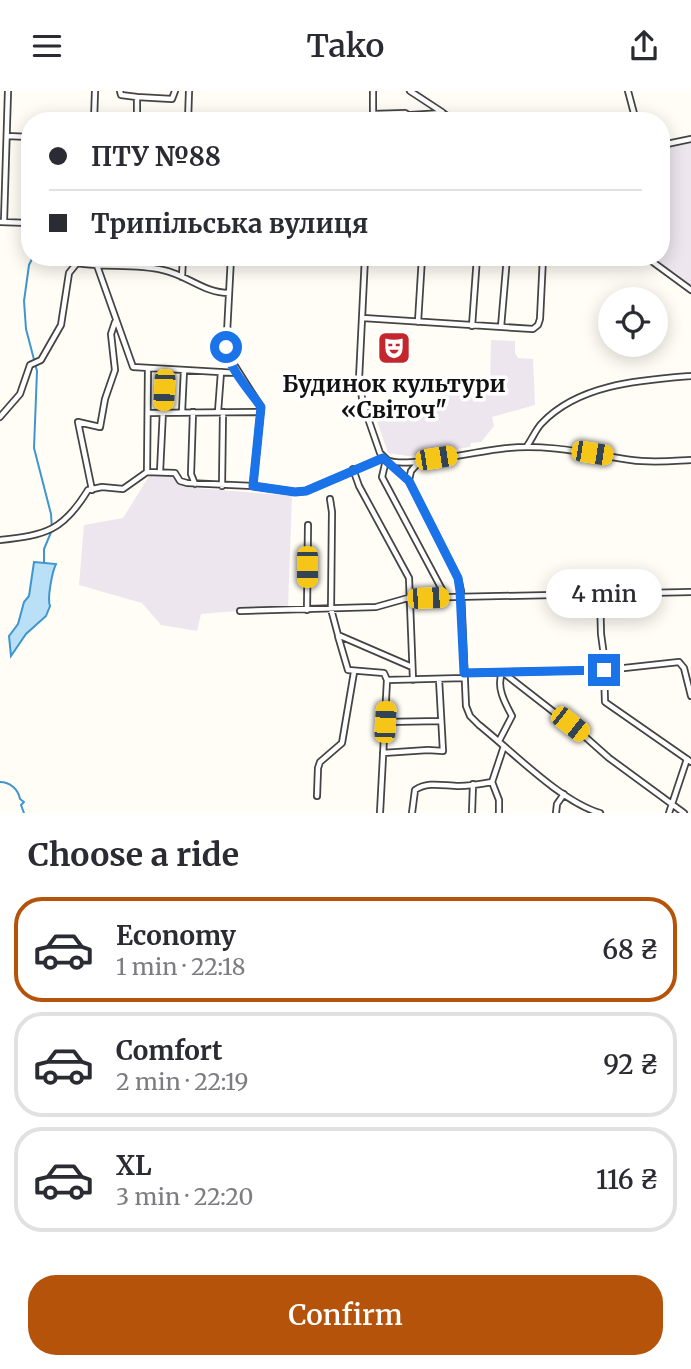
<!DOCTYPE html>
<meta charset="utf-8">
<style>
body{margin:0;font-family:Merriweather,serif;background:#f7f7f7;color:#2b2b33;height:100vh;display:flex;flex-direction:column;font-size:26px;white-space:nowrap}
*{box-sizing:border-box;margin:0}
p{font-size:23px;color:#7c7c81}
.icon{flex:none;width:38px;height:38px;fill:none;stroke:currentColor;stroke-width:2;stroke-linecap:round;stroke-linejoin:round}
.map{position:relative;height:722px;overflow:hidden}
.drawer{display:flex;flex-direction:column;background:#fff;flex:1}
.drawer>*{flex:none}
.top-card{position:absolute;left:21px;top:21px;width:649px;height:154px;border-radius:28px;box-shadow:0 4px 18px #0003;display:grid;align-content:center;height:154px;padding:0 28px;background:#fff}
.tools{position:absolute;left:598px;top:196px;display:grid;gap:14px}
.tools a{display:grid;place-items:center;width:70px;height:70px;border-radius:50%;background:#fff;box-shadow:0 4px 18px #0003;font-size:35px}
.end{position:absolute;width:32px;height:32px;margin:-16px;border:9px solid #1a73e8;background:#fff;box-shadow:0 0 0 4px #fff}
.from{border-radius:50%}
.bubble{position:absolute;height:49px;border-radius:24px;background:#fff;box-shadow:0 4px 18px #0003;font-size:23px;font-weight:600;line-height:49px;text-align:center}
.car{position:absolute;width:21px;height:42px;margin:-21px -10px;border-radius:9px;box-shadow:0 0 5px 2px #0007;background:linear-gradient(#f5c518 24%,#345 0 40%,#f5c518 0 76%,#345 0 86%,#f5c518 0)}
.top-card b{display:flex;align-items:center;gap:24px;height:66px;font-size:26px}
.top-card b+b{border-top:2px solid #e1e1e2}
.top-card i{width:18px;height:18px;background:#2b2b33}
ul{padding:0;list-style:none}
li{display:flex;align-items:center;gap:21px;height:105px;margin:0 14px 10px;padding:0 14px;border:4px solid #e1e1e2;border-radius:28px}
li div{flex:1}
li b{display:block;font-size:26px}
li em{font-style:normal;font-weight:600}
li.active{border-color:#b45309}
li>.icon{width:63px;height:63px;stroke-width:1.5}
h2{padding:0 28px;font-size:32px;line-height:84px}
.cta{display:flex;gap:14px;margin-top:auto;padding:14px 28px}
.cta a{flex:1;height:80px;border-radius:28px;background:#b45309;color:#fff;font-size:28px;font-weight:600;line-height:80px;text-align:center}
header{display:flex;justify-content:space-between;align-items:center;height:91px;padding:0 28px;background:#fff;font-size:32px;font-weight:600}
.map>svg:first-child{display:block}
.industrial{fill:#eee6ef}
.water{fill:#b9e0f7;stroke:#3f96cf;stroke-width:2}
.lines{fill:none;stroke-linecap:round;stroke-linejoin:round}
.stream{stroke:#3f96cf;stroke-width:2}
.minor-casing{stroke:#444;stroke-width:8}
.minor{stroke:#fff;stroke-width:4.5}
.route{stroke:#1a73e8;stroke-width:9}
.labels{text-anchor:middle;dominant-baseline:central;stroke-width:7;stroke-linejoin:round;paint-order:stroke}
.poi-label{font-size:23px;font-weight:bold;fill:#111;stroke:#fff}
</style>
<header><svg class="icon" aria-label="menu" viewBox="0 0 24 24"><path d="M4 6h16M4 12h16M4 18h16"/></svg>Tako<svg class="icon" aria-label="share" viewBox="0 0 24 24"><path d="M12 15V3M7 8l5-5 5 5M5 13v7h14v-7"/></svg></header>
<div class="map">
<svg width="691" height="722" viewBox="0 0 691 722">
<rect width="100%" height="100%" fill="#fffdf5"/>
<path class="industrial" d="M691,49V194L657,170V166H662V56Z
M491,249L515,250V262L518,267L533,268L535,314L492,326L494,335L481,351L471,352L470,356L408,365L388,362L371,313L443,319L442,304L490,297Z
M151,382L179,386L186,396L292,405L288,516L201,523L197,540L161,534L142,512L79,494L84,434L123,427Z"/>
<path class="water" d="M34,471L56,473C52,481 47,508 50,515L46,525L26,543L11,565L9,545L18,533L24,511L29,505Z"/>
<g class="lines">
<path class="stream" d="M33,166L29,174L24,210L26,238L37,280L34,357L51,423L52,439L44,458V471
M0,691C10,691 18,698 20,708L24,711L21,714L24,722"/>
<defs>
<path id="minor" d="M120,0L121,4L137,6
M410,0L442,21
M628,0L636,30
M373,23L405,22L418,30
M411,24L443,22L454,30
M94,30L95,0
M114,30L137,29V6L172,8L175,0
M188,30L189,0
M373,30V0
M7,45L30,46
M662,54L691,48
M4,130L8,0
M0,131L30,132
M94,166L133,276L237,282
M231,166L226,261L261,316L253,395L295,401L306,400L383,367
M365,166L359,288L363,313L380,362L409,390L458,487L461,500L466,615L470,625L479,634C512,660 561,711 600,722
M646,166L691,199
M182,186L183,166
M363,227L533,238L538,234L540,228L543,166
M418,231L422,166
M472,235L477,166
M501,236L507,166
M148,277L147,381L175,382L180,390L187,392L253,395
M182,321L184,279
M193,321L191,383L195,393
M218,321L221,281
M148,322L261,321
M0,326L20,303L30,274L41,269L61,234L69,182L77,172C105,177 135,172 163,179C187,184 204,202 229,202
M527,355C532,348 536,338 542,332C579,293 641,289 691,285
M386,369L382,386L446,506
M390,370C410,377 480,359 508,357C550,353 590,363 631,369C651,372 671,370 691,369
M353,378L359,395L409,487L413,589
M160,381L165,278
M409,389L411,380L420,370
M222,395L223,321
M92,399L78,331L100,336L105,308L115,279L111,243L115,231
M330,408L332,421L331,518L338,544L412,576
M0,449C46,444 63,440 88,399L102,396L123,398L147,381
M600,503L601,543L606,579
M307,519L308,434
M240,520L376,516L408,507L691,501
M338,545L348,579L384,582L387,589
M604,579L605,611L691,671
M464,582L606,579L679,571L684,577L691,605
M505,583L582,643L609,667L684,722
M385,631L441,630
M499,650L512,625C505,612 496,596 502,582
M383,662L428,659L443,660L439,588
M492,691L499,709V722
M317,705L318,677L320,671L342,652L354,581
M380,722L387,589L464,587
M412,722L415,699C428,690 444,695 459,695C470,695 481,693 492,691L504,655
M472,722L473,693
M556,722L557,713L564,703
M669,722L687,668"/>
</defs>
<use href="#minor" class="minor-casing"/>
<use href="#minor" class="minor"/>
</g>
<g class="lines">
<path class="route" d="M226,256C228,277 250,300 261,316L253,395L295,401L306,400L383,367L409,390L458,487L460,500L464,582L604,579"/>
</g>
<defs>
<symbol id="theatre-square" viewBox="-11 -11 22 22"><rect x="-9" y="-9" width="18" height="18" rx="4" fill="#c4262e" stroke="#fff"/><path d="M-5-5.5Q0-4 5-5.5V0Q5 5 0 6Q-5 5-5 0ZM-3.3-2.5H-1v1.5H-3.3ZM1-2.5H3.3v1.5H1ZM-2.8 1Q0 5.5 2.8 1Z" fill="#fff"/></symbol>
</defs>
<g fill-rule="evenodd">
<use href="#theatre-square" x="375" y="238" width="38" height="38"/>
</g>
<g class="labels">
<g class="poi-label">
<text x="394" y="292">Будинок культури<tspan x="394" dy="26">«Світоч"</tspan></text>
</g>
</g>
</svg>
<div class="tools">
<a><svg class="icon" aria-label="locate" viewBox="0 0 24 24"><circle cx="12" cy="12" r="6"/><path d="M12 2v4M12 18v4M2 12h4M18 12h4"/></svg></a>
</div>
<i class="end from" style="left:226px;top:256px"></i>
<i class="end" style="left:604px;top:579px"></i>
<div class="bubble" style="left:546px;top:478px;width:116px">4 min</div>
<i class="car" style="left:164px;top:299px;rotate:183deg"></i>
<i class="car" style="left:592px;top:362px;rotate:99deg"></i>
<i class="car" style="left:436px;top:367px;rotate:81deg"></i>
<i class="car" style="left:307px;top:476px;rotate:180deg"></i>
<i class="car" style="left:428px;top:507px;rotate:88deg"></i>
<i class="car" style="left:385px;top:631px;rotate:3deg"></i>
<i class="car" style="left:570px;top:633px;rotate:128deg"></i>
<div class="top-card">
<b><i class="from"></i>ПТУ №88</b>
<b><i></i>Трипільська вулиця</b>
</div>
</div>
<section class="drawer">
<h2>Choose a ride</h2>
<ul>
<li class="active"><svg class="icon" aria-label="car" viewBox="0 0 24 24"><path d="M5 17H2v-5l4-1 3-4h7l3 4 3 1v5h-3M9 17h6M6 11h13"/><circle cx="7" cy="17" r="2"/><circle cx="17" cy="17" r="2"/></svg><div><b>Economy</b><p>1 min · 22:18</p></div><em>68 ₴</em></li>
<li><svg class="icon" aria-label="car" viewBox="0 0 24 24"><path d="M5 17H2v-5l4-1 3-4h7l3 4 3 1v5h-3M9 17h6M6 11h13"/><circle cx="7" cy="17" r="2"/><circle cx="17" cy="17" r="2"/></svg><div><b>Comfort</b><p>2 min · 22:19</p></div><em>92 ₴</em></li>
<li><svg class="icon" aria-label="car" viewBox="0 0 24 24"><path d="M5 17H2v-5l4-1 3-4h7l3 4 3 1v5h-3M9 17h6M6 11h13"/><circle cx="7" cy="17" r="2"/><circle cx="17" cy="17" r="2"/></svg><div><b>XL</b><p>3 min · 22:20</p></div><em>116 ₴</em></li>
</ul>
<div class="cta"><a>Confirm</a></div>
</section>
